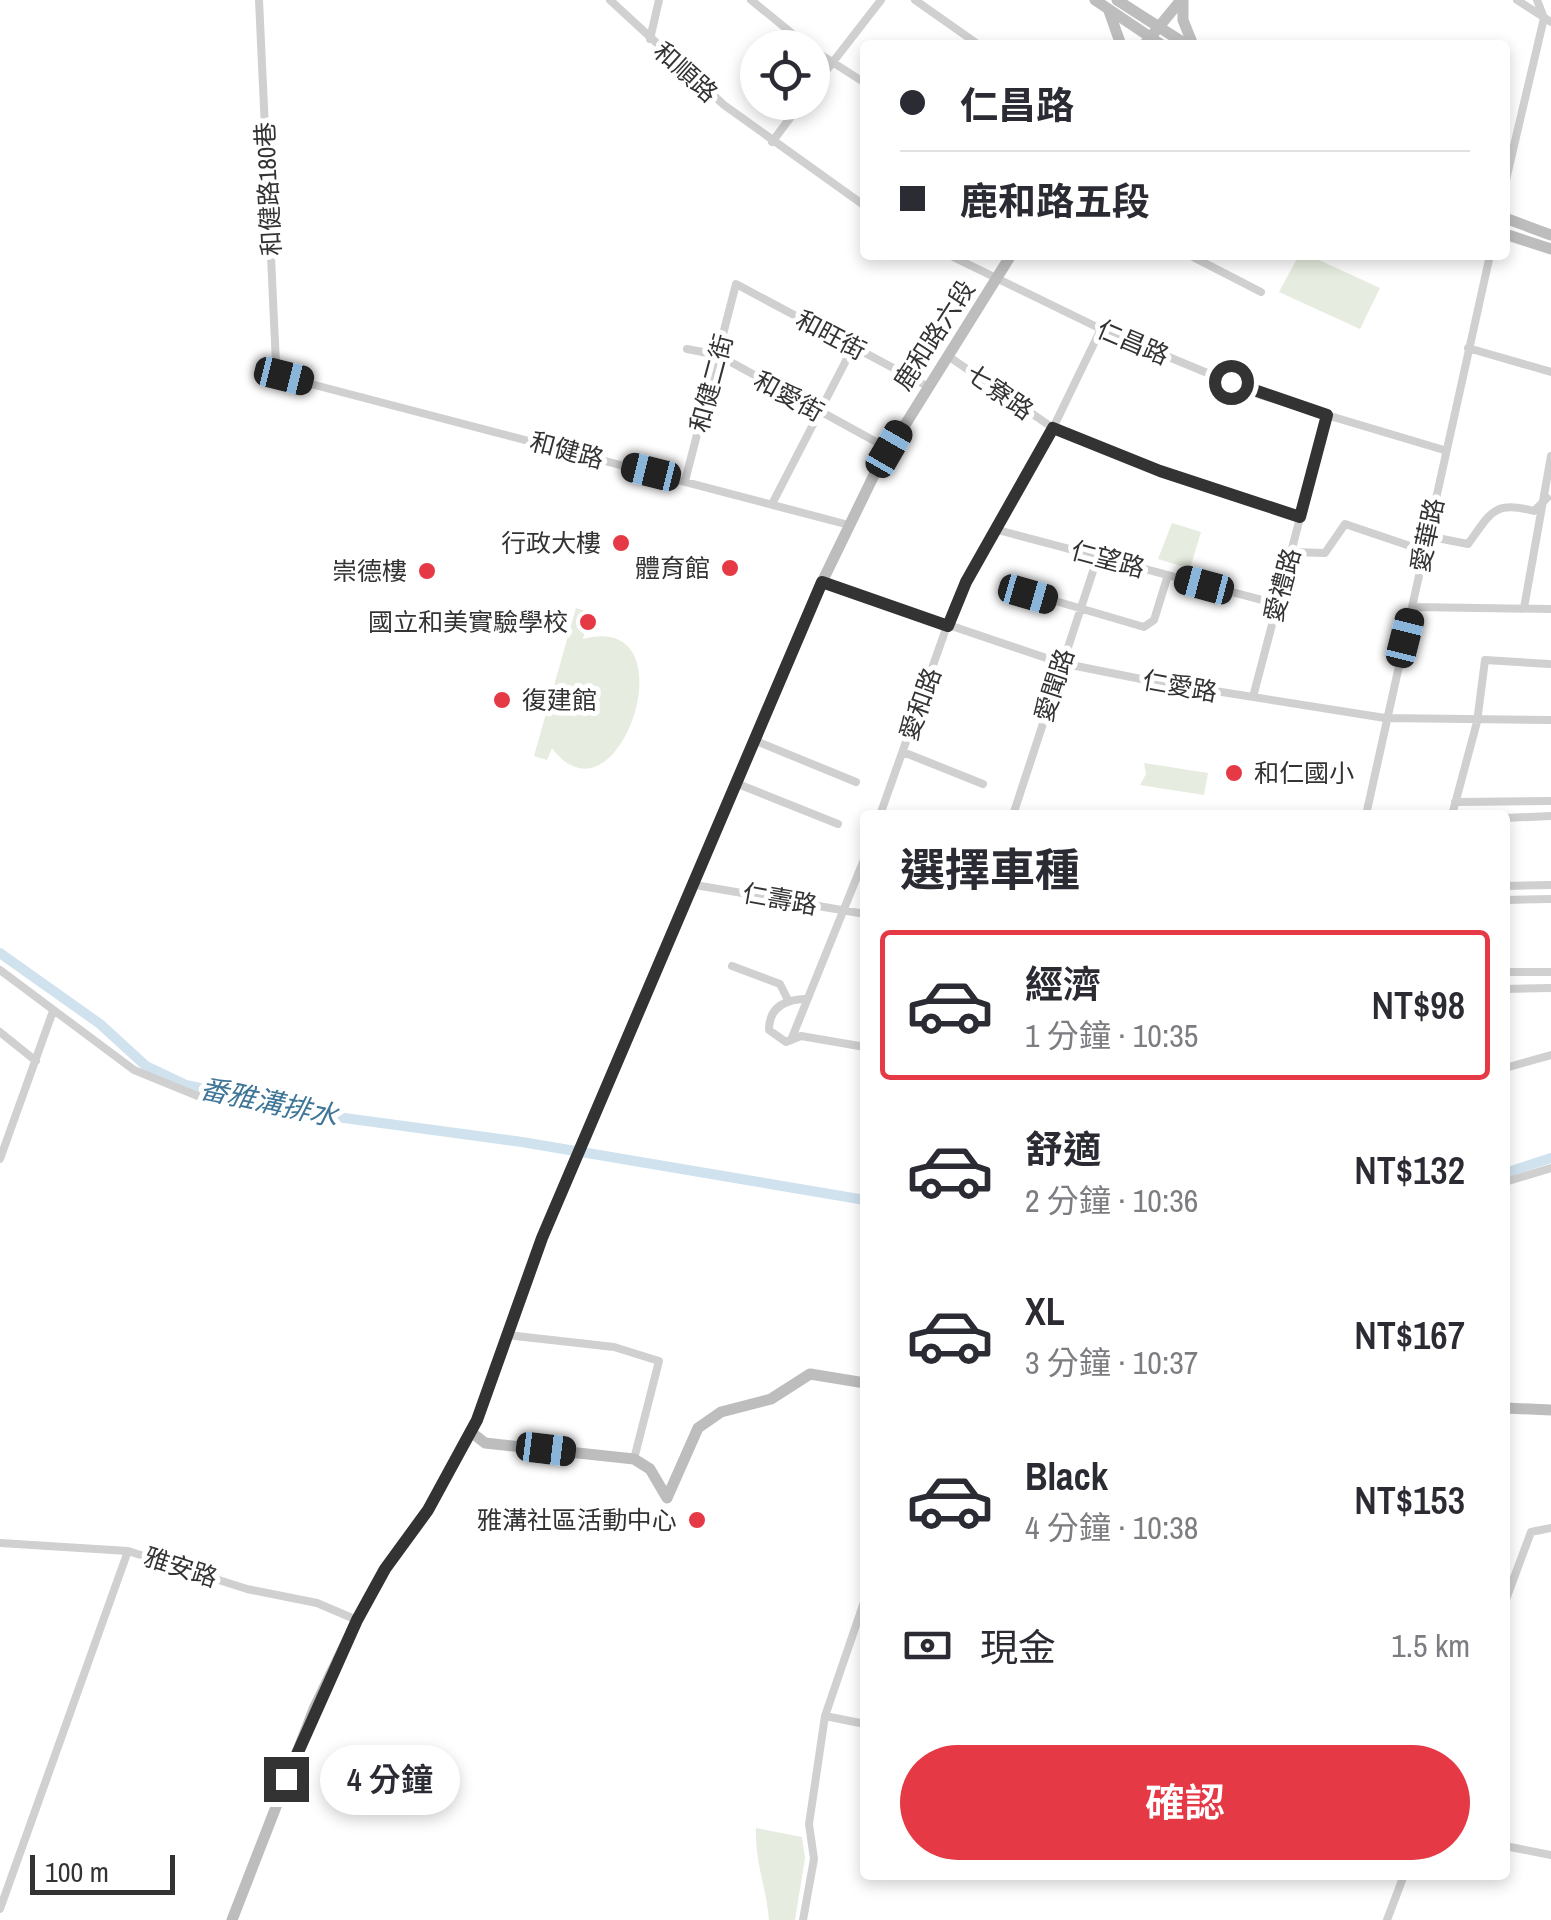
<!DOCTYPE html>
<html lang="zh-TW">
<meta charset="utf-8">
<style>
body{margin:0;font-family:"Archivo Narrow","Noto Sans TC",sans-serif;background:#f7f7f7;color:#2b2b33;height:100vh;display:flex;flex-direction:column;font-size:38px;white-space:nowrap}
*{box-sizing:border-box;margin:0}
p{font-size:32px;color:#7c7c81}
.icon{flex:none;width:55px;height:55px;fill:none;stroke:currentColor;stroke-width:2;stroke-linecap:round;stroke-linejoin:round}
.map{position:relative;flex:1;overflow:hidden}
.panel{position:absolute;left:860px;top:810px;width:650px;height:1070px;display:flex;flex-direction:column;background:#fff;border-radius:10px;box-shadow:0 5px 15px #0003}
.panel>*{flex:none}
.guide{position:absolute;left:860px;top:40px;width:650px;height:220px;border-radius:10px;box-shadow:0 5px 15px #0003;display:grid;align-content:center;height:220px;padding:0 40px;background:#fff}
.buttons{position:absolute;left:740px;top:30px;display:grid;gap:20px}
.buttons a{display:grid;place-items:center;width:90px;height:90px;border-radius:50%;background:#fff;box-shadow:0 5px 15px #0003;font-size:50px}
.scale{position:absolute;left:30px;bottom:25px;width:145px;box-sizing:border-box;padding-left:10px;border:5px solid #333;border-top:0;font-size:28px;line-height:35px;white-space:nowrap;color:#333;-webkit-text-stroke:8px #fff;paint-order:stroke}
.end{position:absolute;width:45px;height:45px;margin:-22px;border:12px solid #333;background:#fff;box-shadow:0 0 0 5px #fff}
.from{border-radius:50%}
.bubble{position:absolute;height:70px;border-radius:35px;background:#fff;box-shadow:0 5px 15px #0003;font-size:32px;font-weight:600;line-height:70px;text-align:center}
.car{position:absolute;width:30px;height:60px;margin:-30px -15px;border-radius:12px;box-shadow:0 0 8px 2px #0007;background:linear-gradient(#222 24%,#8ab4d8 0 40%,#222 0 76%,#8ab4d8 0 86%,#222 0)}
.guide b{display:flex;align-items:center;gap:35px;height:95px;font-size:38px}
.guide b+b{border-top:2px solid #e1e1e2}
.guide i{width:25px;height:25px;background:#2b2b33}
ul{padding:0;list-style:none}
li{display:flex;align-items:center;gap:30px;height:150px;margin:0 20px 15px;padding:0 20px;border:5px solid transparent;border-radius:10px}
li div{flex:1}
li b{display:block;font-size:38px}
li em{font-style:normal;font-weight:600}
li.selected{border-color:#e63946}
li>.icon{width:90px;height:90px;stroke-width:1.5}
h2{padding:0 40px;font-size:45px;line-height:120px}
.pay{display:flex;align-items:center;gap:25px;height:110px;padding:0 40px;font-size:38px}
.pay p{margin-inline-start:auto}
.button{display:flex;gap:20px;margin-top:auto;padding:20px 40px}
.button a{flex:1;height:115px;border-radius:60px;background:#e63946;color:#fff;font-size:40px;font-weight:600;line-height:115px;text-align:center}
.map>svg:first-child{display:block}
.green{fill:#e6ecdf}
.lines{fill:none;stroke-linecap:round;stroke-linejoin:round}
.canal{stroke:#cfe2ee;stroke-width:10}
.street{stroke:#d0d0d0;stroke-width:8}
.secondary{stroke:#bdbdbd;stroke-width:11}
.route{stroke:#333;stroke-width:12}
.poi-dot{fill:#e63946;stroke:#fff;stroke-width:4}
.labels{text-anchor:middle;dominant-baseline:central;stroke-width:10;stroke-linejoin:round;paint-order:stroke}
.street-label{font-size:25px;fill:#333;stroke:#fff}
.poi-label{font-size:25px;fill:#333;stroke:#fff;text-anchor:end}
.water-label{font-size:28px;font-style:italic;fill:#3f7597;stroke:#fff}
</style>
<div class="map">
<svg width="1551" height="1920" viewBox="0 0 1551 1920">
<rect width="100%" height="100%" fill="#fff"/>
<path class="green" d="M1299,255H1308L1380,288L1360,329L1279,292Z
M1172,523L1201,532L1190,569L1158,559Z
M576,608L589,612L583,639C694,609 618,837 552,748L547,760L534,756Z
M1144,763L1208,773L1204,795L1140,785L1146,774Z
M756,1828L802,1837L805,1858L795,1920H769C766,1884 755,1865 756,1828Z"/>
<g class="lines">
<path class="canal" d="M0,953L100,1024L146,1066L186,1085L337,1117L522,1142L865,1200
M1505,1173L1551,1158"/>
<path class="street" d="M259,0L276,364L284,377L849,525
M610,0L724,105L865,206
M751,0L810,48
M915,0L979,45
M1517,0L1551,22
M1537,0L1544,18
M650,39L659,0
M812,49L865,83
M812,89L881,0
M772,142L802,102
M1505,184L1544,18
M949,255L1101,329L1263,396L1444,450
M1189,255L1261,292
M1468,348L1551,372
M687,349L718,355L889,449
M948,356L1053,428L1160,471L1300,517
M685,481L736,284L927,386
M772,504L853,347
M998,530L1277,604
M1427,536L1468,544C1491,513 1493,500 1534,511L1547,498
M1291,552L1325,553L1345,524L1422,550
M822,582L1061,663L1146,680L1385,718L1551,720
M1028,593L1144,627L1154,620L1168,575
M1413,607L1551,609
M1524,608L1551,456
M1253,697L1327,415
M756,741L856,782
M903,752L983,784
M738,784L838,824
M1455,802L1551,801
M880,815L954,606L1053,428L1101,329
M1013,815L1098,556
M1366,815L1490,255
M1452,815L1477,722L1485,660L1549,664
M1505,818L1551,816
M695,885L865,914
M1505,886L1551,885
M1505,900L1551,899
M732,966L780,984L788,1000
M0,970L134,1070L210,1101L276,1112
M1505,972H1551
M1505,989L1551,988
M804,999C784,1000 769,1008 769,1030L786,1042L801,1036L865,1047
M0,1032L36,1061
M791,1040L865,857
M1505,1068L1551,1055
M0,1159L53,1011
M1505,1182L1551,1168
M507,1335L614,1347L659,1361L634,1459
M0,1543L128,1551L247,1589L317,1603L357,1620
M1505,1602L1531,1532L1551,1528
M825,1716L865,1724
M1505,1846L1551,1855
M0,1909L128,1551
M803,1920L814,1859L809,1824L825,1716L865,1599
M1387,1920L1404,1875"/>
<path class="secondary" d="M1095,0L1162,45
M1117,0L1187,45
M1183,0V20L1193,45
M1109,11L1121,45
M1144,45L1181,0
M1505,218L1551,235
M1505,234L1551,249
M1505,1408L1551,1410
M471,1432L485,1443L634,1459L650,1469L667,1498L698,1428L721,1412L771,1399L810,1374L865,1383
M232,1920L314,1709L357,1620L385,1569L428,1510L477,1420L542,1238L822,582L875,473L1011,255"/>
</g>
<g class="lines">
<path class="route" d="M286,1779L357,1620L385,1569L428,1510L477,1420L542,1238L822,582L948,626L966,582L1053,428L1160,471L1300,517L1327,415L1231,382"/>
</g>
<g class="poi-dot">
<circle cx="621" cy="543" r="10"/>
<circle cx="730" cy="568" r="10"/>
<circle cx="427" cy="571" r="10"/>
<circle cx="588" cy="622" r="10"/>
<circle cx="502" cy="700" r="10"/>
<circle cx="1234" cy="773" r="10"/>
<circle cx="697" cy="1520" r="10"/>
</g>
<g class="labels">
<g class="street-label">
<text transform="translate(686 72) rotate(42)">和順路</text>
<text transform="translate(268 189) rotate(-93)">和健路180巷</text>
<text transform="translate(831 335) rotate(28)">和旺街</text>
<text transform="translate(934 335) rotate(-57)">鹿和路六段</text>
<text transform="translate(1133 342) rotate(23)">仁昌路</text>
<text transform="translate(711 383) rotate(-75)">和健二街</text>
<text transform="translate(1000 392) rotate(35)">七寮路</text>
<text transform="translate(789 396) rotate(29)">和愛街</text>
<text transform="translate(567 450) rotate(15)">和健路</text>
<text transform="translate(1427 535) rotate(-78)">愛華路</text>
<text transform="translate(1108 559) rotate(15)">仁望路</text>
<text transform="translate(1282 585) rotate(-75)">愛禮路</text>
<text transform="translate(1054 685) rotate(-72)">愛聞路</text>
<text transform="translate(1180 686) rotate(10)">仁愛路</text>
<text transform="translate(920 704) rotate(-70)">愛和路</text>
<text transform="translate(780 899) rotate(10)">仁壽路</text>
<text transform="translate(181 1567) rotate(18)">雅安路</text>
</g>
<g class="poi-label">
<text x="601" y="543">行政大樓</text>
<text x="710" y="568">體育館</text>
<text x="407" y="571">崇德樓</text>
<text x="568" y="622">國立和美實驗學校</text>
<text x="522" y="700" text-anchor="start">復建館</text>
<text x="1254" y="773" text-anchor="start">和仁國小</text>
<text x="677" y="1520">雅溝社區活動中心</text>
</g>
<g class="water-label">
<text transform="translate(269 1102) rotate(12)">番雅溝排水</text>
</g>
</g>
</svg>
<div class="buttons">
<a><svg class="icon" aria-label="locate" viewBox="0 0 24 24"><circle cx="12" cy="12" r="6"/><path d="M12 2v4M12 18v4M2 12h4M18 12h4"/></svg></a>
</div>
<div class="scale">100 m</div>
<i class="end from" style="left:1231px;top:382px"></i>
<i class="end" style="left:286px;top:1779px"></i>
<div class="bubble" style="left:320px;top:1745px;width:140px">4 分鐘</div>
<i class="car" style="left:284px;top:376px;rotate:104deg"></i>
<i class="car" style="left:889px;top:449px;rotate:30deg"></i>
<i class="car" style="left:651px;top:472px;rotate:284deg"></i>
<i class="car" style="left:1204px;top:585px;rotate:285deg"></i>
<i class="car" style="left:1028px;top:594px;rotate:106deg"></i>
<i class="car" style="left:1405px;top:638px;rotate:14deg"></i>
<i class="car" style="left:546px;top:1449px;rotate:97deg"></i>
<div class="guide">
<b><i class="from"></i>仁昌路</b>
<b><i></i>鹿和路五段</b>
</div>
<section class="panel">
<h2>選擇車種</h2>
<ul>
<li class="selected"><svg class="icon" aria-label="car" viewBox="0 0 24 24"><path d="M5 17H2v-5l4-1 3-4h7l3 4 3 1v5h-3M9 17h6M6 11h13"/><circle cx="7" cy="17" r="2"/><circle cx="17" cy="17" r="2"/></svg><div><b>經濟</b><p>1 分鐘 · 10:35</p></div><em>NT$98</em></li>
<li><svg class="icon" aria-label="car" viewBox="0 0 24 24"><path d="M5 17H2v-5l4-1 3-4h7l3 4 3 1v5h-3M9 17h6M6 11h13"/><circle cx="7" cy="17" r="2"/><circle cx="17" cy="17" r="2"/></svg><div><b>舒適</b><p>2 分鐘 · 10:36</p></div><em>NT$132</em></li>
<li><svg class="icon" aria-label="car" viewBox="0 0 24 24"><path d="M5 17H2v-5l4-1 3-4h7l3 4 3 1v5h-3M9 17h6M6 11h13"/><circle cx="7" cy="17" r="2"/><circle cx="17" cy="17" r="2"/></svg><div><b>XL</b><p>3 分鐘 · 10:37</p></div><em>NT$167</em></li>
<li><svg class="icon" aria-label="car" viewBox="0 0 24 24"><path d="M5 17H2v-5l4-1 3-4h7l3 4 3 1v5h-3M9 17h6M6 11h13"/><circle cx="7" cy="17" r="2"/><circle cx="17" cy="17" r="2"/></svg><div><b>Black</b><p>4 分鐘 · 10:38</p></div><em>NT$153</em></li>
</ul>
<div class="pay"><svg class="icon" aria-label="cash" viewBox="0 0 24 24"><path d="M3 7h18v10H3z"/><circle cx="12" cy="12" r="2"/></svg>現金<p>1.5 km</p></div>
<div class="button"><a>確認</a></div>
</section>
</div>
